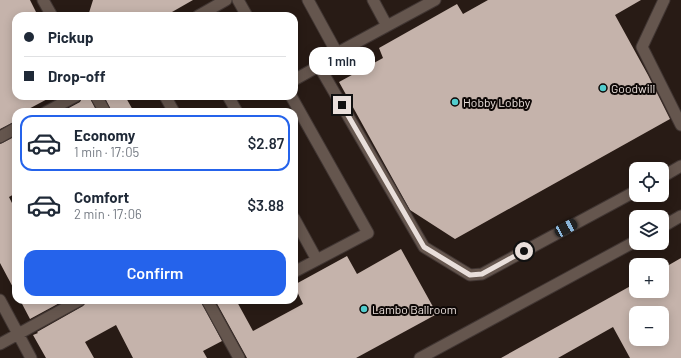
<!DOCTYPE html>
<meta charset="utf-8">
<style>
body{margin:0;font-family:Barlow,sans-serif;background:#f2f2f3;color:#1f2937;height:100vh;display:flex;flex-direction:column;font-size:15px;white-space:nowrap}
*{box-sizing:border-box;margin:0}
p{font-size:13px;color:#747a83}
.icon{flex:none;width:22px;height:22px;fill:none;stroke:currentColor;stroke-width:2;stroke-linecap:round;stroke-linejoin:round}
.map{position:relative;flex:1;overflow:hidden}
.drawer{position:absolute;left:12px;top:108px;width:286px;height:196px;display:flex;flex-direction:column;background:#fff;border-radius:12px;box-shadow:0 2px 10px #0003}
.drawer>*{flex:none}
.guide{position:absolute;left:12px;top:12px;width:286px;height:88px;border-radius:12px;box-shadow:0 2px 10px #0003;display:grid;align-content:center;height:88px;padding:0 12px;background:#fff}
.buttons{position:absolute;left:629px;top:162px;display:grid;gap:8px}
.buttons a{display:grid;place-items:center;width:40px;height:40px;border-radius:8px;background:#fff;box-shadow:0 2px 10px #0003;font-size:20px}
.end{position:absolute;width:18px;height:18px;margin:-9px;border:5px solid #e9dfdb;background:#111;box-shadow:0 0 0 2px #111}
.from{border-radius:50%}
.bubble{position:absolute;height:28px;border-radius:12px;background:#fff;box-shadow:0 2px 10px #0003;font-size:13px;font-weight:600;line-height:28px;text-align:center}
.car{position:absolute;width:12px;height:24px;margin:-12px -6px;border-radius:5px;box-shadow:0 0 3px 1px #0007;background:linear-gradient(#222 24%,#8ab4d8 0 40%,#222 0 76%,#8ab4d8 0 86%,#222 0)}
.guide b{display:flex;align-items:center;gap:14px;height:38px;font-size:15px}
.guide b+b{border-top:1px solid #e0e1e3}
.guide i{width:10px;height:10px;background:#1f2937}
ul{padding:7px 0 0;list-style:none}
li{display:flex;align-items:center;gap:12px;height:56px;margin:0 8px 6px;padding:0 4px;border:2px solid transparent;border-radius:12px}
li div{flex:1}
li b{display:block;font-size:15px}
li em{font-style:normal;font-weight:600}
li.selected{border-color:#2563eb}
li>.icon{width:36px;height:36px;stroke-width:1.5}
.primary-button{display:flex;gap:8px;margin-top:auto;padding:8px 12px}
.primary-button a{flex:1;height:46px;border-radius:12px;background:#2563eb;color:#fff;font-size:16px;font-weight:600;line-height:46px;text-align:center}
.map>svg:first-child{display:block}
.building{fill:#c5b3ab;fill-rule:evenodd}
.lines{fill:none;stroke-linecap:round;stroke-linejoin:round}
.service-casing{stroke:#413633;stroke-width:13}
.service{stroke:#65564e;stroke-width:11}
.route{stroke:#e9dfdb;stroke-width:5}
.poi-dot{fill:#52cdce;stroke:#0d0705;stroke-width:1.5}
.labels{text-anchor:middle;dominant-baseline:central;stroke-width:4;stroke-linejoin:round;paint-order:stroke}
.poi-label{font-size:12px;fill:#e9dfdb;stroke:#0d0705;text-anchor:start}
</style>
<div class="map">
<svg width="681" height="358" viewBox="0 0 681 358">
<rect width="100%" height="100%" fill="#281b15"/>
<path class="building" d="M0,0H30L38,16H16V96H53L23,112H16V121L0,129Z
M93,0H193L165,16H88Z
M488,0H641L615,15L648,75L670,119L455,239L410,210L339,82L383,58L379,48L457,4L463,14Z
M83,96H89L97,112H69L67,109L80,102Z
M104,96H125L134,112H112Z
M16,136V193L9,197L16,211V293L0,263V144Z
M401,249L437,314L356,358H247L215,300H236L253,331L303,304L294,285L347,256L357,274Z
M681,258V358H630L613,327L558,358H501L636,283V291H662V269ZM636,313H662V339H636Z
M20,300H65L30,319Z
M87,300H200L222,341L203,351L207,358H133L116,325L85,342L94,358H46L33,335L38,333L37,332L83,306Z"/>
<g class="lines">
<defs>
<path id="service" d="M43,0L52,16
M238,0L247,16
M308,0L337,53
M373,0L387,26
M664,0L642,47L681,125
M198,16L226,0
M319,66L424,247L470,275L482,274L636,191
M294,80L319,66L337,53L435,0
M96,96L105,112
M165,96L174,112
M228,96L237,112
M291,96L368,233L294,272
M46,112L76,96
M0,137L16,128
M662,177L681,166
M294,218L317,260
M662,227L681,216
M0,300L31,358
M207,300L239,358
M0,344L80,300
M420,358L636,241"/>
</defs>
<use href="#service" class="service-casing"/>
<use href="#service" class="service"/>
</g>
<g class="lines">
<path class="route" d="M342,105L424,247L470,275L482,274L524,251"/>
</g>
<g class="poi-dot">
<circle cx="603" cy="88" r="4"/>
<circle cx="455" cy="102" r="4"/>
<circle cx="364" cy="309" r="4"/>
</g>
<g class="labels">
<g class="poi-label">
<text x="611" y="88">Goodwill</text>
<text x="463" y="102">Hobby Lobby</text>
<text x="372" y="309">Lambo Ballroom</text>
</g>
</g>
</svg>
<div class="buttons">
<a><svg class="icon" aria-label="locate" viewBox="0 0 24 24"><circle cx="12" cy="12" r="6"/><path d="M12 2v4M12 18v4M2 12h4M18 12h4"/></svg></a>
<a><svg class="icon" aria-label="layers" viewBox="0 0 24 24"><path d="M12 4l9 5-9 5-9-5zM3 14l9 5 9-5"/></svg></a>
<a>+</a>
<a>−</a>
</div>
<i class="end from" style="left:524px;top:251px"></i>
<i class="end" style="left:342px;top:105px"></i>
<div class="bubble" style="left:309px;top:47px;width:66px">1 min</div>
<i class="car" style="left:566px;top:228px;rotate:62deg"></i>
<div class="guide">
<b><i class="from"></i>Pickup</b>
<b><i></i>Drop-off</b>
</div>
<section class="drawer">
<ul>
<li class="selected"><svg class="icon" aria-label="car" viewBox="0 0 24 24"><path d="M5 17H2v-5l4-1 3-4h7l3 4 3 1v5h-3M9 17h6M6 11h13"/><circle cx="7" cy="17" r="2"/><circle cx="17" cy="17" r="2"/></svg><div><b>Economy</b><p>1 min · 17:05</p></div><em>$2.87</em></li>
<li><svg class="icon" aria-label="car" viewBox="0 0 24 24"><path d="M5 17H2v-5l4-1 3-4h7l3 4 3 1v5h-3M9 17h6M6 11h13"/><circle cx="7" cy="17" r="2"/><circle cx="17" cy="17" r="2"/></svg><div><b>Comfort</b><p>2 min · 17:06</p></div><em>$3.88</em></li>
</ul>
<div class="primary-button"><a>Confirm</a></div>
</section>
</div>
